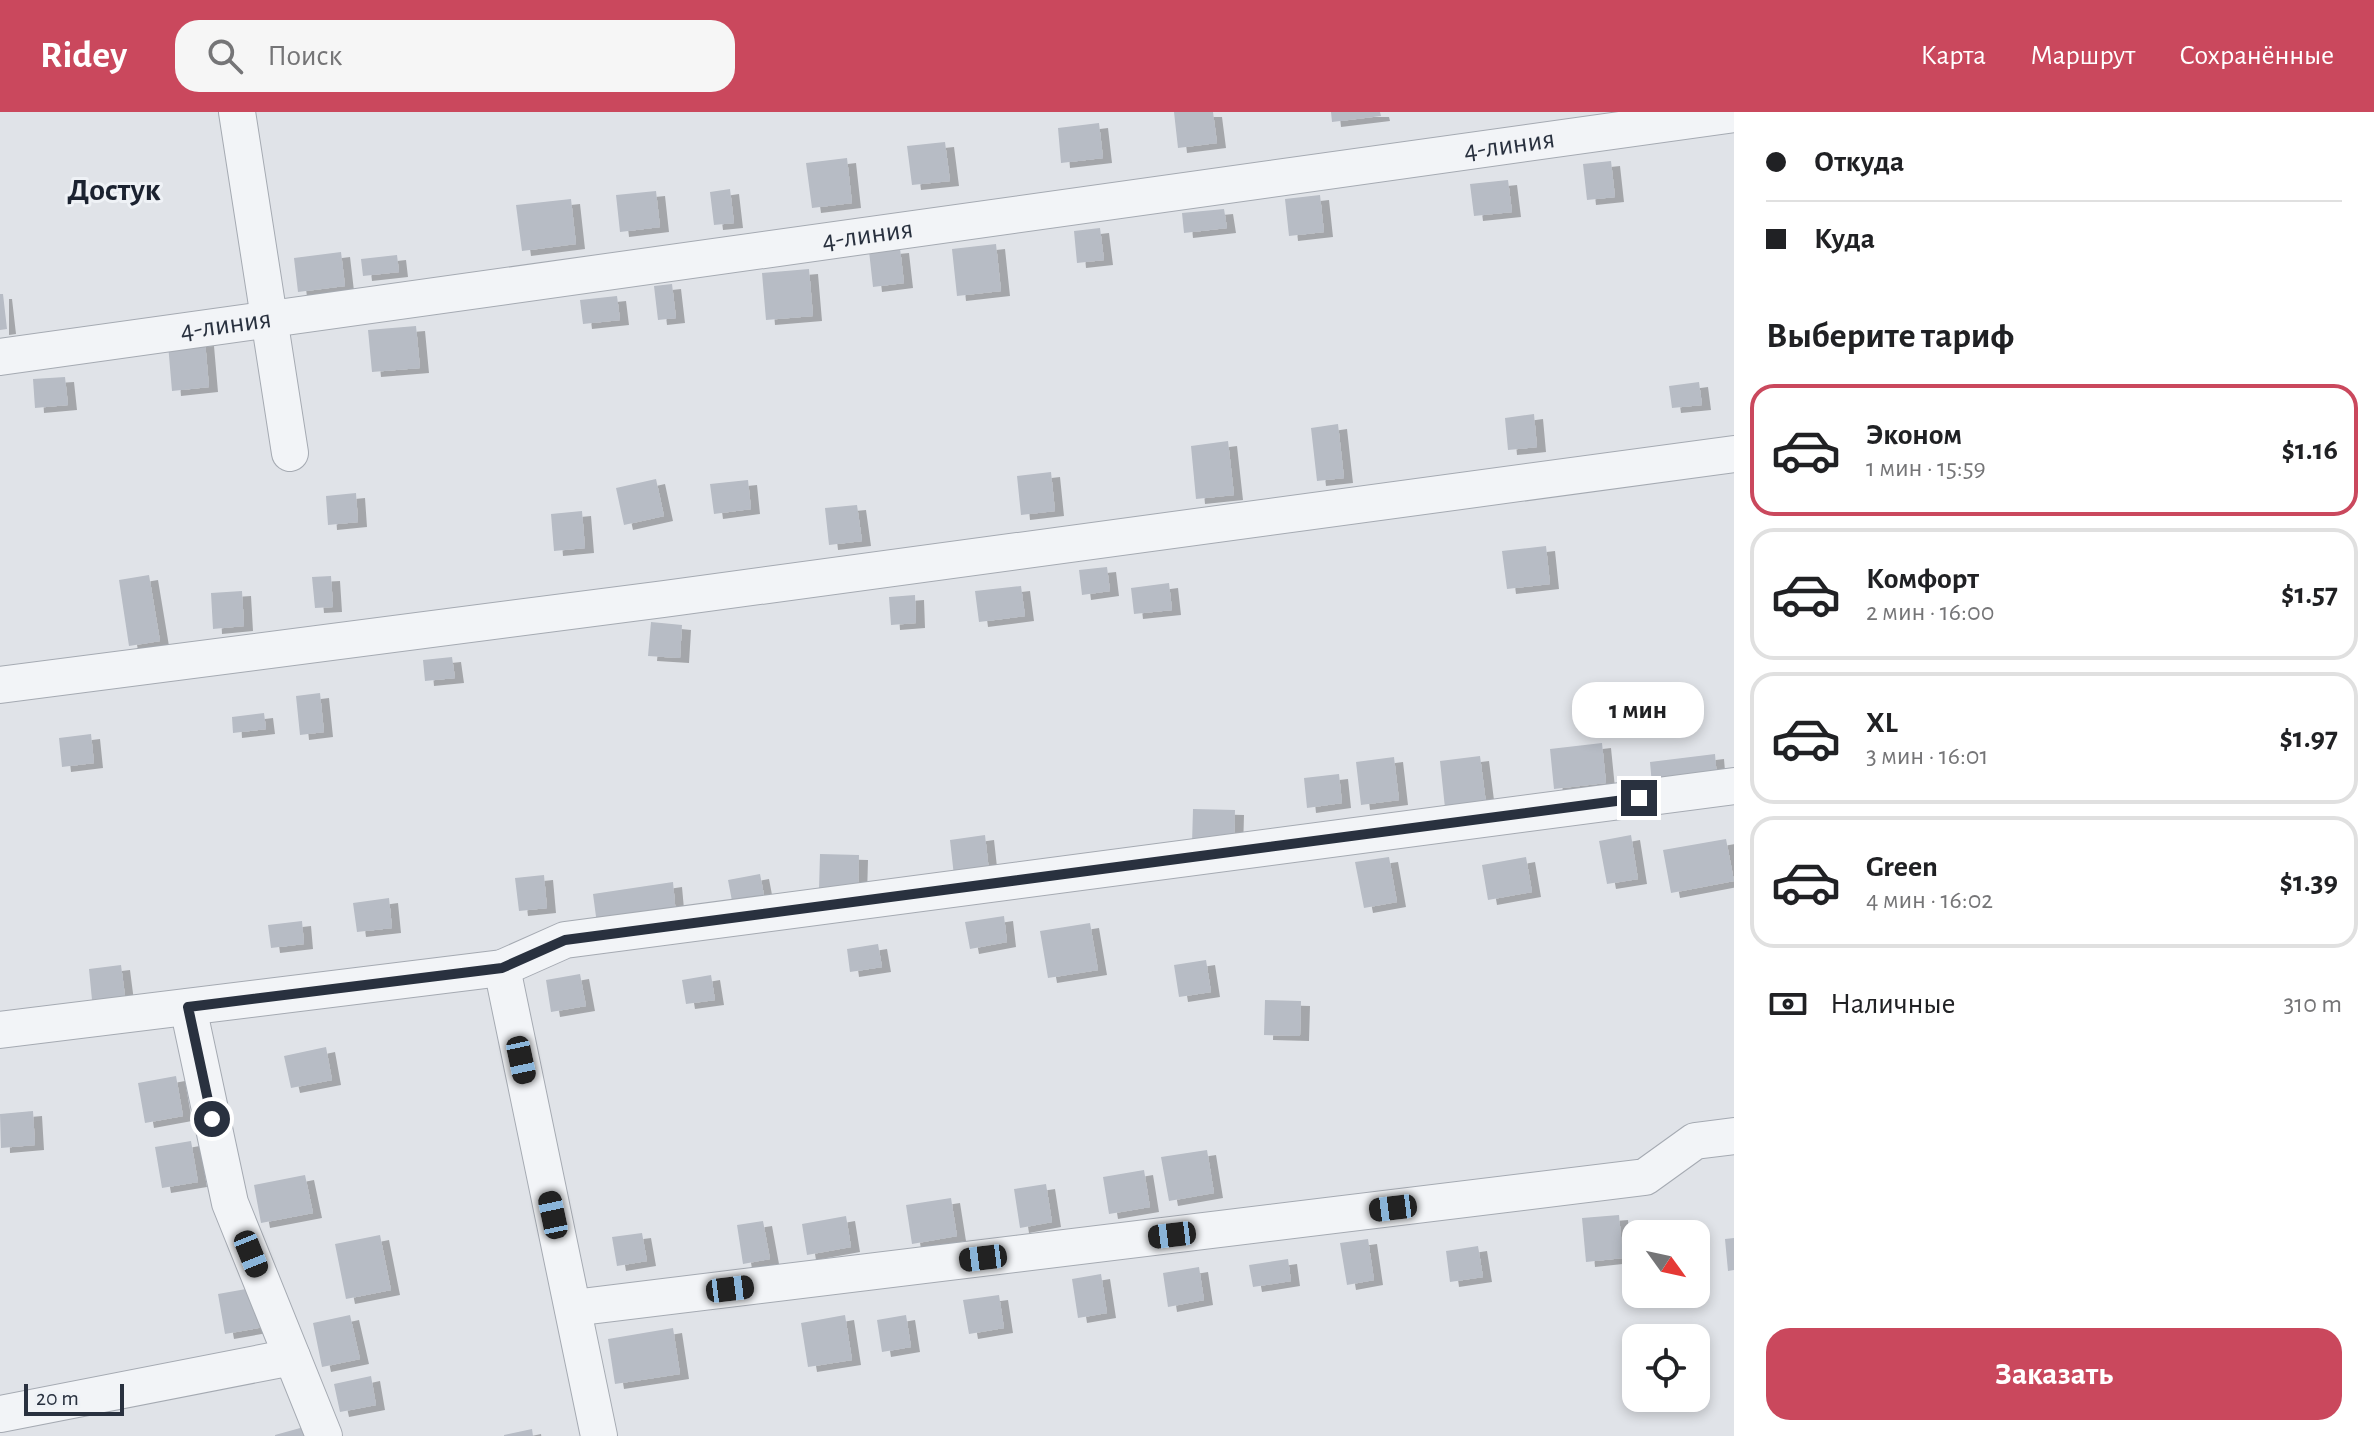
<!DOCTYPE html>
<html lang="ru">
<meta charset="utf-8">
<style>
body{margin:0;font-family:"Alegreya Sans",sans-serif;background:#f6f6f6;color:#202124;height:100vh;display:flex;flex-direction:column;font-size:30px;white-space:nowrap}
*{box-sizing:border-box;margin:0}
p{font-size:26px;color:#757577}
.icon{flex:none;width:44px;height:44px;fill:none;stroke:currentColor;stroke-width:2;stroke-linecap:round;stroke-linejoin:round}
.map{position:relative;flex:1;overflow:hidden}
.side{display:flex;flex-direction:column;background:#fff;width:640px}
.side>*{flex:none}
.guide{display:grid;align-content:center;height:176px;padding:0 32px;background:#fff}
.needle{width:52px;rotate:123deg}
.controls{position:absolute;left:1622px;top:1108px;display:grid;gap:16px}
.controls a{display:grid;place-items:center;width:88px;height:88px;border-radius:16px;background:#fff;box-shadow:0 4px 12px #0003;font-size:40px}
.scale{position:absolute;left:24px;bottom:20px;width:100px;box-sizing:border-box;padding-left:8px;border:4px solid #29313f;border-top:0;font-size:22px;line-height:28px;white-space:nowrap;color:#29313f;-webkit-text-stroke:6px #eff2f6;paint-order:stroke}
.end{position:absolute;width:36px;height:36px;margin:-18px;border:10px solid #29313f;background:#fff;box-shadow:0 0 0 4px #fff}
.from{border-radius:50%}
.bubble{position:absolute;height:56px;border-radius:24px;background:#fff;box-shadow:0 4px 12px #0003;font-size:26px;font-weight:600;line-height:56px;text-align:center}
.car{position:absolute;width:24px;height:48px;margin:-24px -12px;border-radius:10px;box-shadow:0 0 6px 2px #0007;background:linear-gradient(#222 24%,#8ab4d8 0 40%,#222 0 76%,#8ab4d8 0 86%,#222 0)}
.guide b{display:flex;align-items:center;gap:28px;height:76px;font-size:30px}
.guide b+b{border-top:2px solid #e0e0e0}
.guide i{width:20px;height:20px;background:#202124}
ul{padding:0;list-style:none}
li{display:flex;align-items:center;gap:24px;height:132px;margin:0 16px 12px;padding:0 16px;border:4px solid #e0e0e0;border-radius:24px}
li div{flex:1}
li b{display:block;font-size:30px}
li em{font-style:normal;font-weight:600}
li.active{border-color:#ca485d}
li>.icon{width:72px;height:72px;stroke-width:1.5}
h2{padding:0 32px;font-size:36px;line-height:96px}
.pay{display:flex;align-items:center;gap:20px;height:88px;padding:0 32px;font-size:30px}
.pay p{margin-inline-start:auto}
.cta{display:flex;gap:16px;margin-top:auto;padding:16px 32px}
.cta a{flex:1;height:92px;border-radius:24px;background:#ca485d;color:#fff;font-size:32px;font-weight:600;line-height:92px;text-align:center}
header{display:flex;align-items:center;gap:48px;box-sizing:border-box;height:112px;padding:0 40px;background:#ca485d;color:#fff}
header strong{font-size:38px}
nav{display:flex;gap:44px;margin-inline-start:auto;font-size:28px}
.search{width:560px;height:72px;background:#f6f6f6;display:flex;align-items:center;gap:20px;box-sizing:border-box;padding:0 28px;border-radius:24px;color:#757577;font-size:30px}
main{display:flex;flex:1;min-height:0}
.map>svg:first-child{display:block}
.building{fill:#b7bcc5;filter:url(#shadow)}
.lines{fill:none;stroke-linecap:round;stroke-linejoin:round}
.street-casing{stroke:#a5aab2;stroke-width:38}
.street{stroke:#f2f4f7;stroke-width:36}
.route{stroke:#29313f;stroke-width:10}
.labels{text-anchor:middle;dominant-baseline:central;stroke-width:6;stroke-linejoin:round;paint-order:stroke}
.street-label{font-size:28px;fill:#29313f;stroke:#eff2f6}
.quarter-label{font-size:32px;font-weight:bold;fill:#1b2230;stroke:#eff2f6}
</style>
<header>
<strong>Ridey</strong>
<div class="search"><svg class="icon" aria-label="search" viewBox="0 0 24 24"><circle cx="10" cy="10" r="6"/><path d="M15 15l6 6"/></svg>Поиск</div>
<nav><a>Карта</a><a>Маршрут</a><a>Сохранённые</a></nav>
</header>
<main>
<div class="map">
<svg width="1734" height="1324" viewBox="0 0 1734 1324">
<defs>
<filter id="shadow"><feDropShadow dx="9" dy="5" stdDeviation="0" flood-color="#0004"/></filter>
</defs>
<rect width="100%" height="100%" fill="#e0e3e8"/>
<path class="building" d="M1174,0H1213L1217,31L1178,36Z
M1331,0H1380L1381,4L1332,10Z
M1099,11L1103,46L1061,51L1058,16Z
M945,30L950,69L912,73L907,34Z
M847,46L852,91L812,96L806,51Z
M1611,49L1615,85L1587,88L1583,52Z
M1508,68L1512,100L1474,104L1470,72Z
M730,77L734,111L714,113L710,80Z
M656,79L660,115L620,120L616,83Z
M1320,83L1324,120L1289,124L1285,87Z
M571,87L576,132L522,139L516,93Z
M1224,97L1227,116L1184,121L1182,101Z
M1100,116L1104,148L1077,151L1074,119Z
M996,132L1001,179L957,184L952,137Z
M900,136L904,171L873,175L869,139Z
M341,140L345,174L298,180L294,146Z
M397,143L399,160L363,164L361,147Z
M809,157L813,204L766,208L762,161Z
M672,172L676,206L658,208L654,174Z
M0,182H3L7,217L0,218Z
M617,184L620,208L583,212L580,188Z
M416,214L420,256L372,260L368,218Z
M205,229L209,275L172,279L168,232Z
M65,265L68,293L35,296L33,267Z
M1699,270L1702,293L1672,296L1669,274Z
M1534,302L1537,335L1508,338L1505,306Z
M1338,312L1344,366L1317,369L1311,316Z
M1228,329L1234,383L1196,387L1191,334Z
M1051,360L1055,399L1021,403L1017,364Z
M656,367L664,404L624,413L616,376Z
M748,368L751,397L714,402L710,372Z
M356,381L358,410L328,413L326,384Z
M857,393L862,429L829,433L825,396Z
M582,399L585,436L554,439L551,402Z
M1546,434L1550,472L1507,477L1502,439Z
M1107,455L1110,479L1082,483L1079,458Z
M149,463L160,529L129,534L119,468Z
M331,464L333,495L315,496L312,465Z
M1169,471L1172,498L1134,502L1131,476Z
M1021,474L1025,504L979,510L975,479Z
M242,479L244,514L213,517L211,481Z
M915,483L916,511L891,513L889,485Z
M651,510L682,513L680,546L648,544Z
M452,545L455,566L425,569L423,548Z
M320,581L324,620L300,623L296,584Z
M264,601L266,617L233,621L232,605Z
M91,622L94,651L62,655L59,626Z
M1602,631L1606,671L1554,677L1550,637Z
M1715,642L1717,666L1652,673L1650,650Z
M1480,644L1486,691L1445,696L1440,649Z
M1394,645L1399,688L1361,693L1356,650Z
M1339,662L1342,691L1307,696L1304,666Z
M1193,697L1235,698L1234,733L1192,732Z
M985,723L989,759L954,764L950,728Z
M1631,723L1638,767L1607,772L1599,729Z
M1726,727L1734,769L1671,781L1663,738Z
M820,742L859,743L858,779L819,778Z
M1389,745L1397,790L1364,796L1355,750Z
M1526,745L1532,780L1488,788L1482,753Z
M760,762L764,783L732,789L728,768Z
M544,763L547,796L519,799L515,766Z
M673,770L676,803L597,812L593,782Z
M389,786L392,816L357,820L353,791Z
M1004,804L1007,830L970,837L965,810Z
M302,809L304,832L271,836L268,813Z
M1090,811L1098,858L1048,866L1040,819Z
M878,832L882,855L850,860L847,837Z
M1206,848L1211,880L1179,885L1174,853Z
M121,853L125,884L92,888L89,857Z
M580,862L586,894L551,900L546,868Z
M711,863L715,888L686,892L682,868Z
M1265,888L1301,889L1300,924L1264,923Z
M326,935L332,968L291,976L284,944Z
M176,964L183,1004L145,1011L138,971Z
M33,999L35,1033L1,1036L0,1002Z
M191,1029L198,1070L162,1076L155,1035Z
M1207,1038L1214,1081L1169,1089L1161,1045Z
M1144,1058L1150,1095L1109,1102L1103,1065Z
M305,1063L313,1101L261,1111L254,1073Z
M1046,1072L1052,1110L1020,1116L1014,1077Z
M951,1086L957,1124L912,1132L906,1093Z
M1619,1103L1623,1146L1586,1150L1582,1106Z
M846,1104L851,1135L807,1143L802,1112Z
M763,1109L770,1147L743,1152L737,1113Z
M642,1121L647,1149L617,1154L612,1125Z
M380,1123L391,1178L346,1187L335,1132Z
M1734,1126V1158L1728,1159L1725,1127Z
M1368,1127L1374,1168L1347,1173L1340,1131Z
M1478,1134L1483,1165L1450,1170L1446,1139Z
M1288,1147L1291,1169L1253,1175L1249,1153Z
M1199,1155L1204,1188L1168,1195L1163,1161Z
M1101,1162L1107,1201L1078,1206L1072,1167Z
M258,1175L264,1215L225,1222L218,1182Z
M999,1183L1004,1216L969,1222L963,1188Z
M350,1203L360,1247L322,1255L313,1211Z
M845,1203L852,1248L808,1255L801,1211Z
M906,1203L911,1235L882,1240L877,1208Z
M673,1216L680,1262L615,1272L608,1227Z
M371,1264L376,1293L340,1300L334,1272Z
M311,1313L314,1324H275V1323Z
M532,1317L533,1324H504V1323Z"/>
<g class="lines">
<defs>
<g id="street">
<path d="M237,0L290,341"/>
<path id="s1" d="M0,245L1734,2"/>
<path d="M0,573L664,487L1734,342"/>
<path d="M502,856L599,1324"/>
<path d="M188,895L230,1091L324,1324"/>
<path d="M0,918L502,856L565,828L1734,674"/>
<path d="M573,1196L1645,1065L1695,1029L1734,1024"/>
<path d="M0,1302L292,1245"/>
</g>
</defs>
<use href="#street" class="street-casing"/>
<use href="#street" class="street"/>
</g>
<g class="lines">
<path class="route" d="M212,1007L188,895L502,856L565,828L1639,686"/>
</g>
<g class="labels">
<g class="street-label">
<text stroke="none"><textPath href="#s1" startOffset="1524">4-линия</textPath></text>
<text stroke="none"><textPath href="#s1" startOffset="876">4-линия</textPath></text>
<text stroke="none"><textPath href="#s1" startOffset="228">4-линия</textPath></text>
</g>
<g class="quarter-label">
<text x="114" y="78">Достук</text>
</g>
</g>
</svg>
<div class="controls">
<a><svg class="needle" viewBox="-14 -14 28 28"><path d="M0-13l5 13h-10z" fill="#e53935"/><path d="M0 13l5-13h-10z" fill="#757577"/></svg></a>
<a><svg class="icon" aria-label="locate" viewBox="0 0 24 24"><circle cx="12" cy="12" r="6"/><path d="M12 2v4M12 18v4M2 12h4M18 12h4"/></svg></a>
</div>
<div class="scale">20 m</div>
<i class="end from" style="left:212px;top:1007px"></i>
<i class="end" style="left:1639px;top:686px"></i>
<div class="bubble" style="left:1572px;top:570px;width:132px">1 мин</div>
<i class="car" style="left:521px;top:948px;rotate:168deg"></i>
<i class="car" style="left:1393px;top:1096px;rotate:263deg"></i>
<i class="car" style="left:553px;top:1103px;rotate:348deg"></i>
<i class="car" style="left:1172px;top:1123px;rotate:263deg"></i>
<i class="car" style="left:251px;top:1142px;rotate:158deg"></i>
<i class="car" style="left:983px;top:1146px;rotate:263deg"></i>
<i class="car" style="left:730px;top:1177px;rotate:83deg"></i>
</div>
<section class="side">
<div class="guide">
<b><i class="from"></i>Откуда</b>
<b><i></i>Куда</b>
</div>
<h2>Выберите тариф</h2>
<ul>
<li class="active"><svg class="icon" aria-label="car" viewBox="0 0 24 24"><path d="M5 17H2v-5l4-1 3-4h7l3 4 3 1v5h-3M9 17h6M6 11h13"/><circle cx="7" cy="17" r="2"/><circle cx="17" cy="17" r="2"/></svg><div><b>Эконом</b><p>1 мин · 15:59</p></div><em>$1.16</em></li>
<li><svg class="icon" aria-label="car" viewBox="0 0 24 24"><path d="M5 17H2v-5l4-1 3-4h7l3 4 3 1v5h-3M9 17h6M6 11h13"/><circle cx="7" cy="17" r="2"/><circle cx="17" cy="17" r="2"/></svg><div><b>Комфорт</b><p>2 мин · 16:00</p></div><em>$1.57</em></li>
<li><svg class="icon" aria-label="car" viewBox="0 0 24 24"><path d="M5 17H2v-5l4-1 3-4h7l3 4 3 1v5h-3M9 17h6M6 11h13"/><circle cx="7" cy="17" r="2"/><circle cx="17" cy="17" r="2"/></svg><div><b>XL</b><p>3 мин · 16:01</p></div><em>$1.97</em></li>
<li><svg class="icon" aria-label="car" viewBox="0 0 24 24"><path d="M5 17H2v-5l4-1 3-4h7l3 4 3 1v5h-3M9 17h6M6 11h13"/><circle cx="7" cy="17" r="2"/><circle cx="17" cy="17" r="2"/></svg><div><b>Green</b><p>4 мин · 16:02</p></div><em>$1.39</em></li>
</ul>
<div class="pay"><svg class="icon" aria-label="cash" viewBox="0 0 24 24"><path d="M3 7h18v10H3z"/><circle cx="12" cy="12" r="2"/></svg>Наличные<p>310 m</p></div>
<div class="cta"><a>Заказать</a></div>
</section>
</main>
